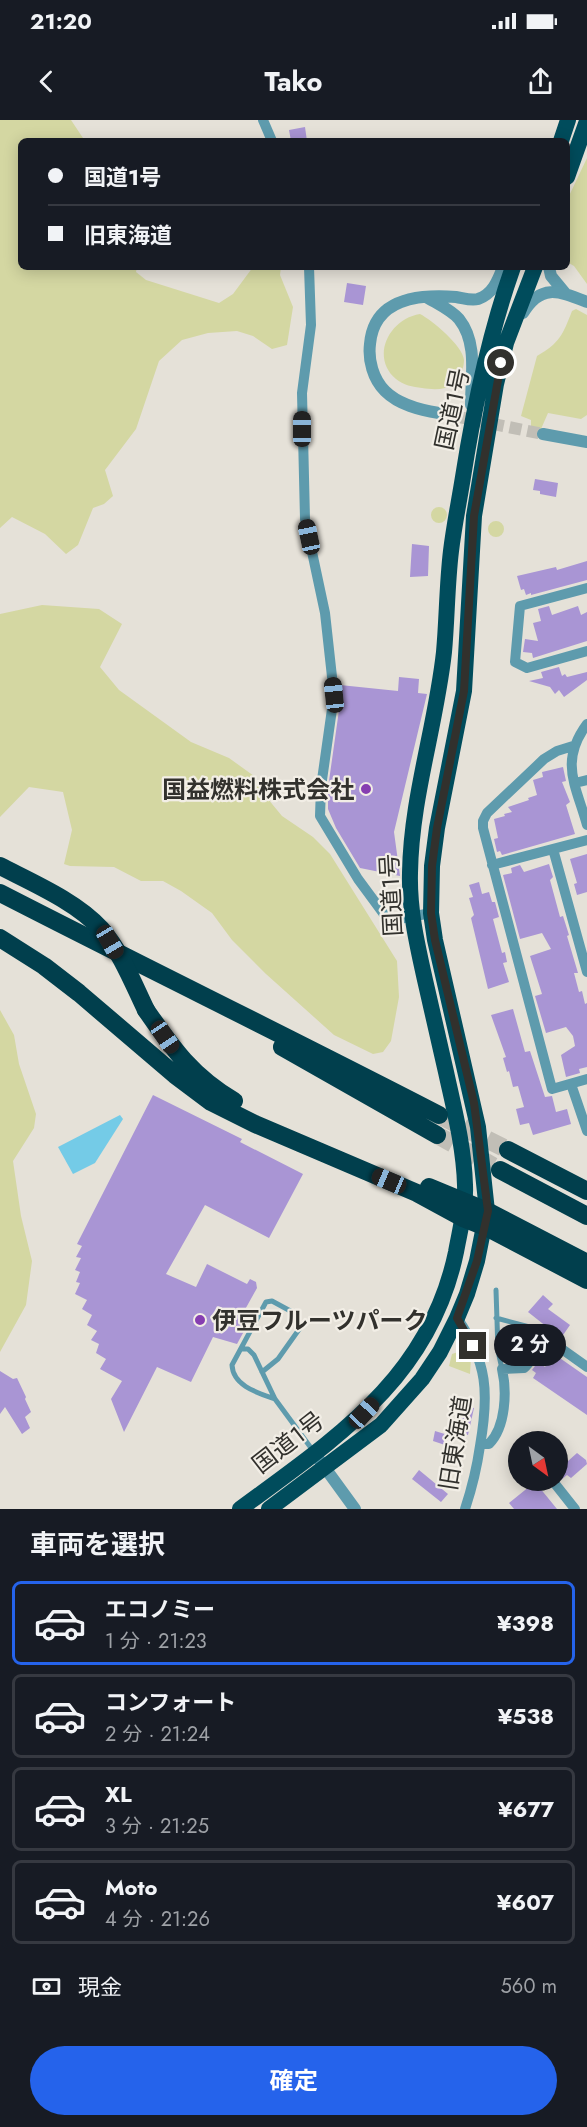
<!DOCTYPE html>
<html lang="ja">
<meta charset="utf-8">
<style>
body{margin:0;font-family:Jost,"Noto Sans JP",sans-serif;background:#20242c;color:#f1f3f6;height:100vh;display:flex;flex-direction:column;font-size:22px;white-space:nowrap}
*{box-sizing:border-box;margin:0}
p{font-size:20px;color:#9ea1a6}
.icon{flex:none;width:33px;height:33px;fill:none;stroke:currentColor;stroke-width:2;stroke-linecap:round;stroke-linejoin:round}
.map{position:relative;height:1389px;overflow:hidden}
.sheet{display:flex;flex-direction:column;background:#171b24;flex:1}
.sheet>*{flex:none}
.banner{position:absolute;left:18px;top:18px;width:552px;height:132px;border-radius:9px;box-shadow:0 3px 15px #0003;display:grid;align-content:center;height:132px;padding:0 30px;background:#171b24}
.needle{width:39px;rotate:147deg}
.controls{position:absolute;left:508px;top:1311px;display:grid;gap:12px}
.controls a{display:grid;place-items:center;width:60px;height:60px;border-radius:50%;background:#171b24;box-shadow:0 3px 15px #0003;font-size:30px}
.end{position:absolute;width:27px;height:27px;margin:-14px;border:8px solid #32312d;background:#fff;box-shadow:0 0 0 3px #fff}
.from{border-radius:50%}
.bubble{position:absolute;height:42px;border-radius:21px;background:#171b24;box-shadow:0 3px 15px #0003;font-size:20px;font-weight:700;line-height:42px;text-align:center}
.car{position:absolute;width:18px;height:36px;margin:-18px -9px;border-radius:8px;box-shadow:0 0 4px 2px #0007;background:linear-gradient(#222 24%,#8ab4d8 0 40%,#222 0 76%,#8ab4d8 0 86%,#222 0)}
.banner b{display:flex;align-items:center;gap:21px;height:57px;font-size:22px}
.banner b+b{border-top:2px solid #363941}
.banner i{width:15px;height:15px;background:#f1f3f6}
ul{padding:0;list-style:none}
li{display:flex;align-items:center;gap:18px;height:84px;margin:0 12px 9px;padding:0 18px;border:3px solid #363941;border-radius:9px}
li div{flex:1}
li b{display:block;font-size:22px}
li em{font-style:normal;font-weight:700}
li.current{border-color:#2563eb}
li>.icon{width:54px;height:54px;stroke-width:1.5}
h2{padding:0 30px;font-size:27px;line-height:72px}
.pay{display:flex;align-items:center;gap:15px;height:66px;padding:0 30px;font-size:22px}
.pay p{margin-inline-start:auto}
.primary-button{display:flex;gap:12px;margin-top:auto;padding:12px 30px}
.primary-button a{flex:1;height:69px;border-radius:36px;background:#2563eb;color:#fff;font-size:24px;font-weight:700;line-height:69px;text-align:center}
.status{display:flex;justify-content:space-between;align-items:center;height:42px;padding:0 30px;background:#171b24;direction:ltr}
.status svg{height:16px;fill:currentColor}
header{display:flex;justify-content:space-between;align-items:center;height:78px;padding:0 30px;background:#171b24;font-size:27px;font-weight:700}
.map>svg:first-child{display:block}
.green{fill:#d4d7a2}
.water{fill:#74cbe7}
.building{fill:#a995d4}
.lines{fill:none;stroke-linecap:round;stroke-linejoin:round}
.tertiary-tunnel{stroke:#c1beb6;stroke-width:12;stroke-dasharray:12 6;stroke-linecap:butt}
.motorway-tunnel{stroke:#c1beb6;stroke-width:18;stroke-dasharray:18 9;stroke-linecap:butt}
.service{stroke:#5e9bad;stroke-width:5}
.minor{stroke:#5e9bad;stroke-width:10}
.tertiary{stroke:#5e9bad;stroke-width:12}
.trunk{stroke:#004c5c;stroke-width:16}
.motorway{stroke:#013f4d;stroke-width:18}
.motorway-bridge{stroke:#013f4d;stroke-width:18}
.route{stroke:#32312d;stroke-width:8}
.poi-dot{fill:#863eb1;stroke:#f2eee6;stroke-width:2}
.labels{text-anchor:middle;dominant-baseline:central;stroke-width:4.5;stroke-linejoin:round;paint-order:stroke}
.street-label{font-size:24px;fill:#32312d;stroke:#f2eee6}
.poi-label{font-size:24px;font-weight:bold;fill:#32312d;stroke:#f2eee6;text-anchor:end}
</style>
<div class="status"><b>21:20</b><svg viewBox="0 0 49 12"><path d="M0 12V9h3v3zM5 12V6h3v6zM10 12V3h3v9zM15 12V0h3v12zM26 1h20v11H26zM47 4h2v5h-2z"/></svg></div>
<header><svg class="icon" aria-label="back" viewBox="0 0 24 24"><path d="M15 5l-7 7 7 7"/></svg>Tako<svg class="icon" aria-label="share" viewBox="0 0 24 24"><path d="M12 15V3M7 8l5-5 5 5M5 13v7h14v-7"/></svg></header>
<div class="map">
<svg width="587" height="1389" viewBox="0 0 587 1389">
<rect width="100%" height="100%" fill="#e5e1d8"/>
<path class="green" d="M0,0H71L85,21H21V147H137L136,152L146,160L219,183L233,174L253,147H281L280,155L293,187L287,225L272,229L253,216L237,211L208,213L182,220L159,241L136,309L105,350L113,376L104,384L93,388L78,425L66,434L45,414L12,397L0,408Z
M587,38V164L574,146L567,142L568,78Z
M576,189L587,195V295L581,299L548,293L541,309L531,307V300L521,296L537,236C560,223 563,214 572,191Z
M420,194C432,200 463,226 464,240C464,243 463,250 461,253C458,260 452,266 445,268C437,270 429,269 422,268C413,267 403,265 396,259C370,237 389,199 420,194Z
M431 395a8 8 0 1 1 16 0a8 8 0 1 1-16 0Z
M488 409a8 8 0 1 1 16 0a8 8 0 1 1-16 0Z
M42,485L99,489L122,504L100,547L119,570L191,622L229,638L254,656L263,673L282,696L313,717L330,734L397,841L399,877L391,921L383,932L373,934L334,915L266,854L232,820L212,793L181,771L163,761H141L114,747L70,746L64,744L72,710L63,672L29,667L0,697V494Z
M0,890L14,915L19,944L36,994L34,1008L13,1041L21,1096L32,1141L26,1185L0,1232Z
M458,1232H466L471,1238L470,1254L449,1246L452,1234Z"/>
<path class="water" d="M120,995L123,999L95,1043L73,1054L58,1027Z"/>
<path class="building" d="M305,7L307,21H291L289,10Z
M347,163L366,166L363,185L344,182Z
M535,359L558,363L556,377L540,374V371L533,370Z
M412,424L429,426L428,456L410,457Z
M587,441V460L531,475V473L526,475L524,469L521,470L517,456L556,447L557,450Z
M549,486L552,495L578,486L581,495L587,492V521L533,538L532,533L523,532L525,519L538,521L533,503L541,501L538,489Z
M559,547L562,556L565,554L567,557L587,552V560L564,577L559,570L555,574L550,567L529,561L543,558L541,552Z
M399,557L419,559L418,573L427,574L394,712L400,756L360,748L336,708L328,689V668L341,576L340,565L398,571Z
M563,647L566,661L562,662L570,682L566,685L575,714L502,735L500,731L497,732L494,719L498,718L494,699L505,696L504,694L512,692L508,687L529,680L528,678L537,675L533,660L543,657L542,652Z
M587,734V772L577,775L574,764L577,763L570,739Z
M549,744L553,757L550,760L560,797L563,796L569,815L567,816L578,853H574L579,872L582,871L585,884L587,883V947L579,949L580,953L566,957L561,935L575,926L573,916L566,907L546,913L535,876L542,874L530,836L551,829L542,813L520,819L503,755L512,753L511,748L520,745L524,752Z
M479,762L482,774L489,772L492,782H495L499,797L493,799L502,833L505,832L507,842L503,843L509,862L488,869L471,798L474,795L469,778L473,777L469,765Z
M513,889L525,932L530,931L545,977L552,976L556,992L567,989L571,1004L533,1015L529,1003L520,1005L516,989L524,987L518,966L513,967L509,951L507,952L503,938L506,937L491,895Z
M153,975L242,1019L240,1022L303,1054L269,1118L205,1085L166,1154L196,1167L207,1144L247,1164L250,1159L256,1162L257,1168L242,1195L254,1193L237,1224L213,1217L191,1262L157,1247L124,1312L111,1279L122,1261L100,1249L106,1239L96,1233L99,1224L91,1220L97,1211L87,1205L92,1195L82,1189L87,1180L75,1174L80,1163L76,1162L80,1152L75,1150L81,1138L76,1137L82,1126L77,1124Z
M543,1175L553,1184L548,1189L570,1205L561,1218L528,1192Z
M522,1211L537,1221L519,1241L509,1234L514,1226L512,1225Z
M554,1234L587,1257V1295L533,1258L536,1253L532,1250L538,1242L545,1247Z
M0,1251L13,1259L17,1258L26,1277L25,1279L31,1292L25,1297L30,1308L22,1314L5,1287L0,1294Z
M465,1286L474,1288L468,1315L460,1313Z
M435,1311L448,1315L445,1325L433,1321Z
M577,1333L586,1340L587,1344L571,1358L567,1355L561,1360L558,1355V1350Z
M419,1350L448,1374L441,1382L412,1359Z
M535,1362L557,1389H514L509,1383Z"/>
<g class="lines">
<path class="tertiary-tunnel" d="M439,293L543,314"/>
<path class="motorway-tunnel" d="M439,995L508,1030
M437,1015L493,1046"/>
<path class="service" d="M496,1170L498,1231L502,1249
M496,1198L537,1209
M241,1229H248L254,1235L275,1279L314,1332
M262,1252L278,1239L300,1208L296,1194L272,1181L266,1182L232,1245C233,1266 258,1273 275,1279"/>
<path class="minor" d="M263,0L272,21
M309,147L311,205L302,273L305,399L325,493L334,575L321,667L320,696L358,759L386,797L394,800L431,793
M587,468L520,486L515,542L527,548L587,531
M587,604C559,642 576,665 587,705
M573,626L557,631L544,639L487,693L483,701V708L552,969L587,959
M575,663L587,660
M553,729L587,852
M492,745L587,720
M571,964L587,1011
M457,1198C488,1242 489,1274 480,1326C477,1347 472,1368 465,1389
M481,1324H489C506,1307 507,1271 502,1249L524,1248C534,1239 538,1224 552,1222L587,1247
M516,1333L519,1335
M552,1360L575,1389"/>
<path class="tertiary" d="M549,147L551,156L565,173
M428,178C438,184 451,190 459,199C478,223 471,256 471,285
M523,193C541,163 559,171 587,182
M439,293C420,290 399,285 385,271C373,259 368,240 370,224C374,178 419,174 456,177C463,178 471,181 478,179C493,174 498,160 503,147
M543,314L587,322
M315,1334L355,1389"/>
<path class="trunk" d="M561,21L568,0
M567,57L587,1
M240,1389C336,1318 430,1258 456,1132C460,1110 466,1088 465,1065C464,1027 454,989 446,952C439,921 432,890 425,860C417,824 409,790 410,753C411,678 436,606 444,532C447,499 447,464 451,431C454,406 459,382 463,357C474,287 489,215 513,147
M269,1389L381,1305L422,1259L440,1232L457,1198L467,1174L477,1141L487,1091L478,1007L435,820L431,793L432,746L437,708L464,571L474,396L496,264L506,223L535,147"/>
<path class="motorway" d="M0,773C146,848 294,920 439,995
M0,818L44,846L79,873L175,955L211,982L255,1004L417,1073L463,1098L486,1107L587,1160
M146,890C173,929 192,956 234,981
M282,927L437,1015
M508,1030L587,1071
M500,1050L587,1096
M429,1067L487,1091L587,1143"/>
<path class="motorway-bridge" d="M0,746C33,763 77,782 101,809C121,832 133,863 146,890"/>
</g>
<g class="lines">
<path class="route" d="M473,1226L457,1198L477,1141L488,1091L474,983L435,820L431,793L432,746L437,708L464,571L474,396L501,243"/>
</g>
<g class="poi-dot">
<circle cx="366" cy="669" r="6"/>
<circle cx="200" cy="1200" r="6"/>
</g>
<g class="labels">
<g class="street-label">
<text transform="translate(452 289) rotate(-78)">国道1号</text>
<text transform="translate(391 775) rotate(-93)">国道1号</text>
<text transform="translate(288 1322) rotate(-38)">国道1号</text>
<text transform="translate(455 1323) rotate(-81)">旧東海道</text>
</g>
<g class="poi-label">
<text x="354" y="669">国益燃料株式会社</text>
<text x="212" y="1200" text-anchor="start">伊豆フルーツパーク</text>
</g>
</g>
</svg>
<div class="controls">
<a><svg class="needle" viewBox="-14 -14 28 28"><path d="M0-13l5 13h-10z" fill="#e53935"/><path d="M0 13l5-13h-10z" fill="#9ea1a6"/></svg></a>
</div>
<i class="end from" style="left:501px;top:243px"></i>
<i class="end" style="left:473px;top:1226px"></i>
<div class="bubble" style="left:494px;top:1204px;width:72px">2 分</div>
<i class="car" style="left:302px;top:309px;rotate:0deg"></i>
<i class="car" style="left:309px;top:417px;rotate:348deg"></i>
<i class="car" style="left:334px;top:575px;rotate:354deg"></i>
<i class="car" style="left:110px;top:822px;rotate:150deg"></i>
<i class="car" style="left:165px;top:917px;rotate:146deg"></i>
<i class="car" style="left:389px;top:1061px;rotate:293deg"></i>
<i class="car" style="left:364px;top:1293px;rotate:43deg"></i>
<div class="banner">
<b><i class="from"></i>国道1号</b>
<b><i></i>旧東海道</b>
</div>
</div>
<section class="sheet">
<h2>車両を選択</h2>
<ul>
<li class="current"><svg class="icon" aria-label="car" viewBox="0 0 24 24"><path d="M5 17H2v-5l4-1 3-4h7l3 4 3 1v5h-3M9 17h6M6 11h13"/><circle cx="7" cy="17" r="2"/><circle cx="17" cy="17" r="2"/></svg><div><b>エコノミー</b><p>1 分 · 21:23</p></div><em>¥398</em></li>
<li><svg class="icon" aria-label="car" viewBox="0 0 24 24"><path d="M5 17H2v-5l4-1 3-4h7l3 4 3 1v5h-3M9 17h6M6 11h13"/><circle cx="7" cy="17" r="2"/><circle cx="17" cy="17" r="2"/></svg><div><b>コンフォート</b><p>2 分 · 21:24</p></div><em>¥538</em></li>
<li><svg class="icon" aria-label="car" viewBox="0 0 24 24"><path d="M5 17H2v-5l4-1 3-4h7l3 4 3 1v5h-3M9 17h6M6 11h13"/><circle cx="7" cy="17" r="2"/><circle cx="17" cy="17" r="2"/></svg><div><b>XL</b><p>3 分 · 21:25</p></div><em>¥677</em></li>
<li><svg class="icon" aria-label="car" viewBox="0 0 24 24"><path d="M5 17H2v-5l4-1 3-4h7l3 4 3 1v5h-3M9 17h6M6 11h13"/><circle cx="7" cy="17" r="2"/><circle cx="17" cy="17" r="2"/></svg><div><b>Moto</b><p>4 分 · 21:26</p></div><em>¥607</em></li>
</ul>
<div class="pay"><svg class="icon" aria-label="cash" viewBox="0 0 24 24"><path d="M3 7h18v10H3z"/><circle cx="12" cy="12" r="2"/></svg>現金<p>560 m</p></div>
<div class="primary-button"><a>確定</a></div>
</section>
